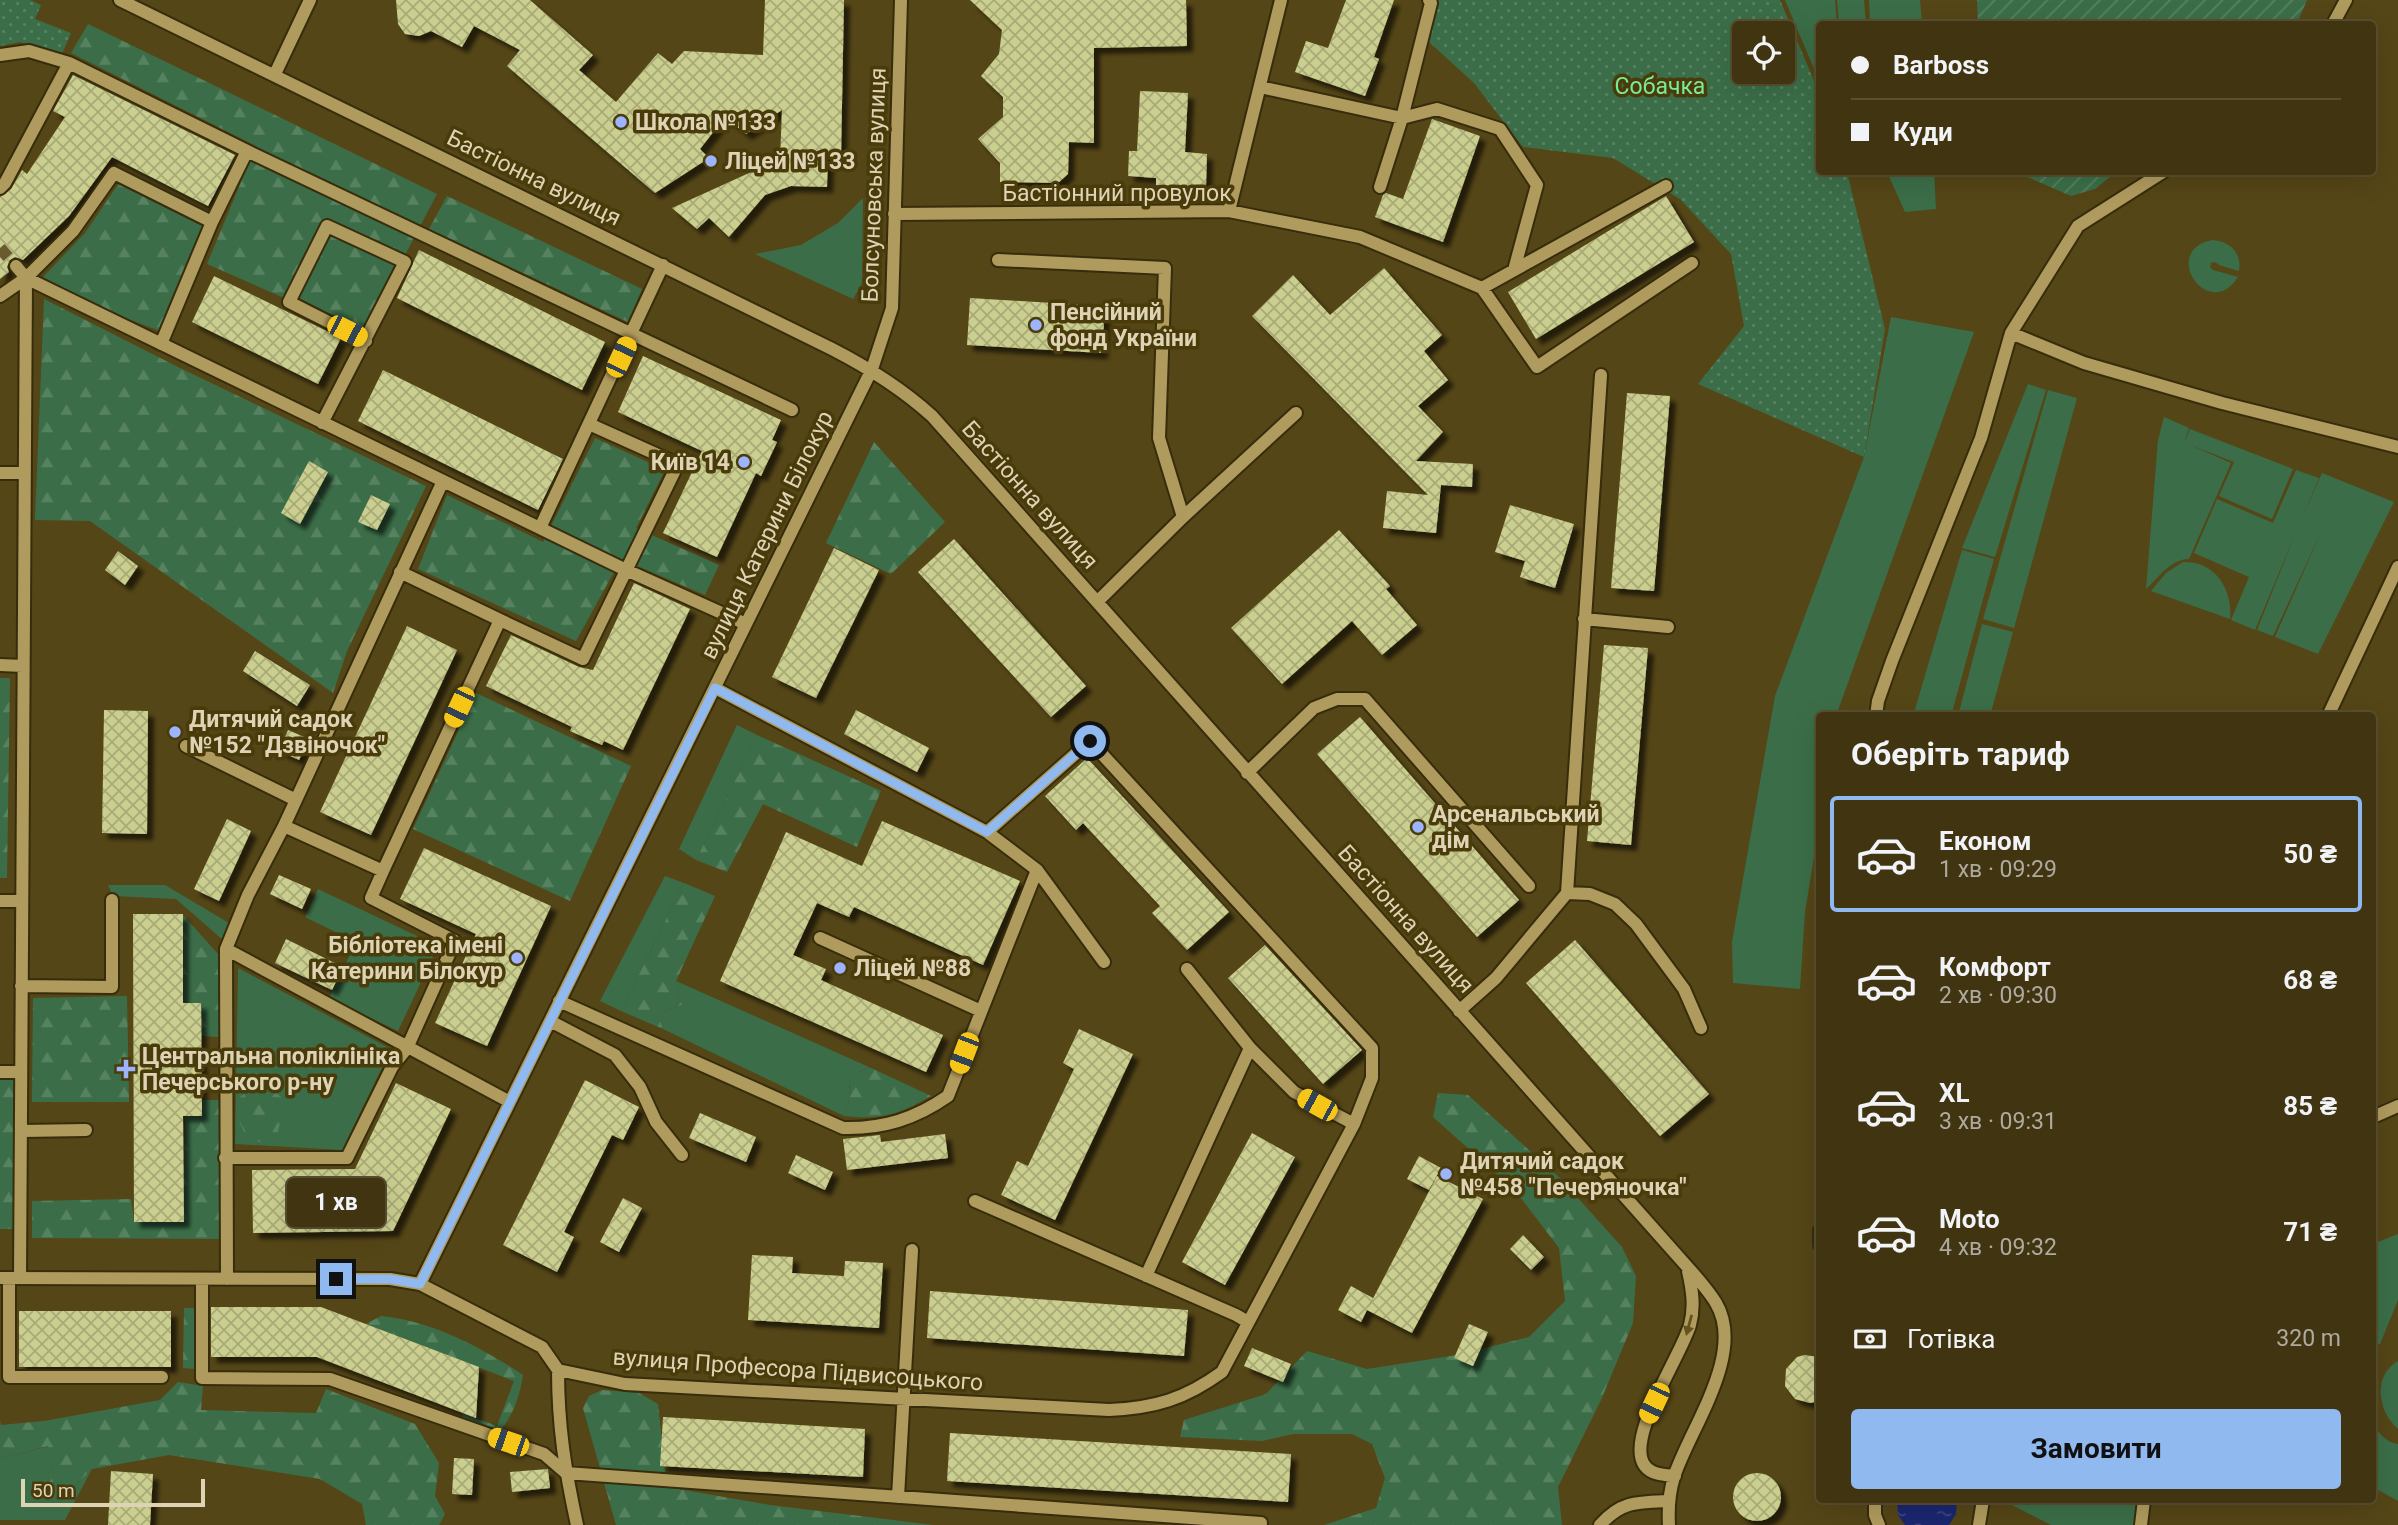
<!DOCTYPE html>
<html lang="uk">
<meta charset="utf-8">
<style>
body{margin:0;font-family:Roboto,sans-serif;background:#4b3f1f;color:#f1f3f6;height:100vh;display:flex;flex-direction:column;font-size:26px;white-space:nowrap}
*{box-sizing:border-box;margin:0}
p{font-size:23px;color:#aeaa9f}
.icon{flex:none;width:38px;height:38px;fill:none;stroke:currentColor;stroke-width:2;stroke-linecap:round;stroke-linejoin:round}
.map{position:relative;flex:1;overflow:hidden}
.panel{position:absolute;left:1816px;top:712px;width:560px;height:791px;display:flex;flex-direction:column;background:#403411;border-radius:7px;box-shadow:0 7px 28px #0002,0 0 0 2px #594f31}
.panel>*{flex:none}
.banner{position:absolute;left:1816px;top:21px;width:560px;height:154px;border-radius:7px;box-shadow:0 7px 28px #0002,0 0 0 2px #594f31;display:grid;align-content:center;height:154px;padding:0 35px;background:#403411}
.fabs{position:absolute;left:1732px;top:21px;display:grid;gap:14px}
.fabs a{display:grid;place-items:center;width:63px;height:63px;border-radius:7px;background:#403411;box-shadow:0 7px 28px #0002,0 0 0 2px #594f31;font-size:35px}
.scale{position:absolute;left:21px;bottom:18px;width:184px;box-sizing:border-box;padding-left:7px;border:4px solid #ded4b5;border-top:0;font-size:19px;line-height:24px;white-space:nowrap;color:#ded4b5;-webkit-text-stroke:5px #4a3b0a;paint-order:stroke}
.end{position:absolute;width:32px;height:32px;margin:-16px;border:9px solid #90b9f0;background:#111;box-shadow:0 0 0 4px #111}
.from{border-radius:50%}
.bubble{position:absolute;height:49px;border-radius:7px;background:#403411;box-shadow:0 7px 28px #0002,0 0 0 2px #594f31;font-size:23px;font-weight:700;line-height:49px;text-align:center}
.car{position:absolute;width:21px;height:42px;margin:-21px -10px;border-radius:9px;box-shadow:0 0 5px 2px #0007;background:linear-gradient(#f5c518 24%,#345 0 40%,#f5c518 0 76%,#345 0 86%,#f5c518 0)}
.banner b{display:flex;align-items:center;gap:24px;height:66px;font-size:26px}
.banner b+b{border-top:2px solid #594f31}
.banner i{width:18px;height:18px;background:#f1f3f6}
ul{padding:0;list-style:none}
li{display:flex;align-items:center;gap:21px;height:116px;margin:0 14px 10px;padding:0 21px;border:4px solid transparent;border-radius:7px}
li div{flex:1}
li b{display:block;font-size:26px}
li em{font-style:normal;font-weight:700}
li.selected{border-color:#90b9f0}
li>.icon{width:63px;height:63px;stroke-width:1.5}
h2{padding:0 35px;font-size:32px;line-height:84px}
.pay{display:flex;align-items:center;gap:18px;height:77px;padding:0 35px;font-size:26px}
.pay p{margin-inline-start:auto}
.cta{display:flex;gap:14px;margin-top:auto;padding:14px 35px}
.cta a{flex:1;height:80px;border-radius:7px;background:#90b9f0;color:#111;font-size:28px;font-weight:700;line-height:80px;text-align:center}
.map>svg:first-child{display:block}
.grass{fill:#3b6e48}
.forest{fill:url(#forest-firs)}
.park{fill:url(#park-dots);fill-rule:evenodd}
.garden{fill:url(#garden-furrows)}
.water{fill:url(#water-ripples)}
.building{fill:url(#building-cross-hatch);filter:url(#shadow)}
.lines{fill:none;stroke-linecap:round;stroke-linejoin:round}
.minor-tunnel{stroke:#6a5b2f;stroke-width:12;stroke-dasharray:12 6;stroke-linecap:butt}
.minor-casing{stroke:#372d0c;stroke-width:16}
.minor{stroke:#b09b5e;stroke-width:12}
.oneway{fill:#64531f}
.route{stroke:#90b9f0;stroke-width:9}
.poi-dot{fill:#9db4fd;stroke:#4a3b0a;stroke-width:2.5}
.labels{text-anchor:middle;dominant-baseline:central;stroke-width:7;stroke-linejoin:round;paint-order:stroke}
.park-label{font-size:23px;fill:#79ea98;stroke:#4a3b0a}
.poi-label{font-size:23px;font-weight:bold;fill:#ded4b5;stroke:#4a3b0a;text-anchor:start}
.street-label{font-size:23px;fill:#ded4b5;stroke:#4a3b0a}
</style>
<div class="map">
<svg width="2398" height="1525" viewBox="0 0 2398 1525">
<defs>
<pattern id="forest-firs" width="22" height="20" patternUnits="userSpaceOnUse" patternTransform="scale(1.75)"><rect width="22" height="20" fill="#3b6e48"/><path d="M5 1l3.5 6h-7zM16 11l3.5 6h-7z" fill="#578260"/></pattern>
<pattern id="park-dots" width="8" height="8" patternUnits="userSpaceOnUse" patternTransform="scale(1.75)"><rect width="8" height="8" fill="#3b6e48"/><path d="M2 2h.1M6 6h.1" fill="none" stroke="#578260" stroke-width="1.8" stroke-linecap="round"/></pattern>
<pattern id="garden-furrows" width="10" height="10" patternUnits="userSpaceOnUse" patternTransform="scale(1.75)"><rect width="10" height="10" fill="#3b6e48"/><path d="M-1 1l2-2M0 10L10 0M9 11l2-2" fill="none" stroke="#578260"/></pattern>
<pattern id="water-ripples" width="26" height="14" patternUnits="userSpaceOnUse" patternTransform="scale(1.75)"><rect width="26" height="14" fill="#1b266f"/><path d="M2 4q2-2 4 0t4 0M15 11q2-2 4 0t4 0" fill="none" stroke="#3c4581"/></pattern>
<pattern id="building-cross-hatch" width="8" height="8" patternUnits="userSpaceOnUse" patternTransform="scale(1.75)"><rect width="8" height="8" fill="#cace8e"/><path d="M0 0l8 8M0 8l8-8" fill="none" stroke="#a8aa78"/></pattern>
<filter id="shadow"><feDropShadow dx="6" dy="6" stdDeviation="2" flood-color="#0009"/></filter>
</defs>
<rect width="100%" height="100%" fill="#554617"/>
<path class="grass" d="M1785,0H1835L1837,24H1820V83Z
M1837,0H1864L1866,24H1839Z
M1869,0H1920L1922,24H1870Z
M1887,172H1934L1936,209L1905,212Z
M863,198L862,283L853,299L755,254L801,245L838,223Z
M2212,240C2230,241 2242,253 2239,271L2219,265L2215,262L2211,263L2210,267L2213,270L2238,277C2209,323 2159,251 2212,240Z
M1891,317L1974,332L1836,716H1820V794L1817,838L1805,912L1800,989L1733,983L1732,942L1775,696L1864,457Z
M2028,384L2046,390L1995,557L1962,548Z
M2048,390L2077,398L2014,628L1983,619Z
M2164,417L2189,428L2184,443L2190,429L2293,469L2272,519L2219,496L2234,462L2190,445L2231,463L2189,559C2171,559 2159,577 2146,589L2158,440Z
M2296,470L2319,478L2302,518L2322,473L2394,502L2318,654L2275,637L2321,532L2273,636L2257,630L2296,532L2255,630L2231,620L2249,577L2194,553L2217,499L2273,523Z
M1962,550L1994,559L1951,716H1913Z
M2183,562C2215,561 2233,589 2230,619L2151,591L2166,573Z
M1982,624L2013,632L1990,716H1958Z
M737,725L757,735L696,860L679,849Z
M665,876L684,883L621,1011L600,1001Z
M108,885H165L229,923L223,940L176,899L113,896Z
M318,889L438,946L398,1031L329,998L356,942L305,917Z
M238,968L391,1049L342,1150L235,1144Z
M676,981L869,1067L849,1077L850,1098L844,1116L663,1029L658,1014L682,1005Z
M2398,1234V1300L2380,1344L2373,1346V1244Z
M2398,1361V1429C2378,1412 2372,1376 2398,1361Z
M2373,1424C2378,1433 2387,1443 2398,1444V1501L2373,1487Z
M49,1446L54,1475L42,1496L69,1492L92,1469L65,1520H0V1459Z
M2002,1500H2136V1525H2051Z"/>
<path class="forest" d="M88,24L437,194L364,333L207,264L256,146L71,53Z
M119,183L203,226L160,331L102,309L43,277L85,233Z
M447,196L642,289L628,322L429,229Z
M44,299L180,368L426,486L347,651L333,693L90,521L35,520Z
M595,438L665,470L636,528L719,565L705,595L621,559L576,641L418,569L447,495L543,542Z
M874,442L945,522L891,574L826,543Z
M0,678H10L7,878H0Z
M476,693L631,766L570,901L413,829Z
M757,735L881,791L857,847L763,804L727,872L696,860Z
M684,883L715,896L676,981L682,1005L658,1014L663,1029L621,1011Z
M182,914L218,954L219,1037L201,1036V1003H183Z
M127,996L129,1102H32L33,998Z
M869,1067L931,1096C897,1115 883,1120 844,1116L850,1098L849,1077Z
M0,1078H15V1229H0Z
M269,1087L286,1101C280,1117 280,1132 272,1146L247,1138L237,1117L240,1097L250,1090Z
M1438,1093L1468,1095L1559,1177L1622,1247L1636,1276L1633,1323L1601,1400L1558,1487L1562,1525H1324L1376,1508L1385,1478L1372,1444L1352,1434H1293L1262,1441L1180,1437L1184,1420L1266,1394L1307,1351L1367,1369L1457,1355L1529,1337L1565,1301L1559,1248L1514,1189L1433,1117Z
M202,1100H219L220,1239L32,1238V1201L131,1199L134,1222H183L185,1116H201Z
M184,1308H196L195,1369L183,1368Z
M381,1316C432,1321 481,1347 523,1375C519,1398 514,1414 499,1432L464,1419L462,1413L497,1426L514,1381L366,1324Z
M178,1382L203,1386L201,1410L316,1413L326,1389L415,1424L439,1463L435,1496L445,1514L439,1525H366L362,1504L320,1479L169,1455L92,1469L69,1492L41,1497L54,1474L48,1446L0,1459V1421L1,1425L44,1421L160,1400Z
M602,1390L639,1393L658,1404L667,1487L770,1505L934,1525H616L583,1408L589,1396Z"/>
<path class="park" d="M0,0H30L41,5L35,19L71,33L61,56L20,42L0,46Z
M1423,0H1780L1820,95V172H1847L1885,329L1864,457L1698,384L1744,326L1731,254L1680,199L1613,158L1523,147L1474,83L1428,41ZM1745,33H1783V72H1745Z"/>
<path class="garden" d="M1977,0H2307L2298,21L2293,24H1978Z
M2016,172H2116L2095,189L2071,196Z"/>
<path class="water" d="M1897,1500H1957L1956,1514L1949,1525H1905L1898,1515Z"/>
<path class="building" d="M396,0H530L593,55L579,70L616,102L658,53L672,64L684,51L763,55L765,0H844L841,157L828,156L827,187L791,186L765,195L729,237L709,218L697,229L672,208L780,159L782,110L746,134L725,117L700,149L709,158L655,193L507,66L520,50L474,26L462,47L431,31L419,36L405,34L398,24Z
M970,0H1186L1187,46L1094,48V143L1069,142L1068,174L1058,183L1000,182V163L978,139L1003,117V97L981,76L999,54L1002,30Z
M1346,0H1394L1374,57L1379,59L1365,96L1295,72L1306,41L1328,48Z
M73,75L235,155L208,206L112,157L69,216L23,260L15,257L10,260L7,267L9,272L0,279V197L11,189L22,170L27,174L65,117L53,111Z
M1140,91L1188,93L1185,152L1207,154L1206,187L1156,185V178L1128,176L1129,151H1137Z
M1432,119L1480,136L1443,242L1375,217L1383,195L1386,193L1403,199Z
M1666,196L1694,242L1536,339L1508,292Z
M419,250L605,342L582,390L397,298Z
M1384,268L1442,335L1424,351L1448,380L1418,406L1443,432L1416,461L1473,464L1472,487L1441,485L1436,533L1383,528L1387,491L1428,495L1252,316L1293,275L1330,315Z
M214,276L341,338L318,384L192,322Z
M970,298L1105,306L1102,353L967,345Z
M643,356L781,420L772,440L777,442L761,476L756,473L717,557L663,533L702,451L618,412Z
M383,370L563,459L538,510L358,421Z
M1627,393L1670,396L1654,591L1611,588Z
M309,461L328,472L300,524L281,513Z
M371,495L390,504L377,530L358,522Z
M1510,505L1574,524L1555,588L1520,577L1525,561L1495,552Z
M1339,530L1390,586L1386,589L1417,625L1382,655L1352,621L1282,684L1231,628Z
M954,539L1086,686L1051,717L918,572Z
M834,548L879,570L816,698L772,677Z
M118,551L138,566L125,585L105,570Z
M634,583L690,609L623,750L604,741L602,745L570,731L572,727L486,686L511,635L579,667L593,670Z
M407,626L457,650L371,835L320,812Z
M1604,645L1648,648L1631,845L1587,841Z
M255,651L310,685L297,706L243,671Z
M104,710L148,711L147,834L102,833Z
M856,710L929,748L917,772L844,734Z
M1360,717L1519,900L1477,937L1317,754Z
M288,730L309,739L299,760L279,751Z
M1087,758L1229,912L1187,950L1152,913L1160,906L1083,823L1076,830L1045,796Z
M227,819L251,831L219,901L194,889Z
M882,821L1020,881L983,965L854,907L849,917L817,903L793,955L826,969L821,980L943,1035L926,1072L720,981L786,832L862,866Z
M424,848L551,906L487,1046L435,1023L476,934L400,899Z
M279,875L311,889L302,909L270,894Z
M133,914H183V1003H201L202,1116H183L184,1222H134Z
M286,939L343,967L332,990L275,963Z
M1575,940L1709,1094L1660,1136L1526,983Z
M1265,945L1362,1050L1323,1084L1228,978Z
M1079,1029L1133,1054L1055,1220L1001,1195L1017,1161L1028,1166L1074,1069L1063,1063Z
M585,1080L639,1107L623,1140L612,1135L564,1232L574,1237L557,1272L503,1245Z
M396,1083L451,1109L393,1231L253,1233L252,1170L355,1169Z
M700,1113L756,1137L746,1162L689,1138Z
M1252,1133L1295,1157L1225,1285L1182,1262Z
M945,1134L948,1158L847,1170L843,1139L880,1135L881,1142Z
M796,1155L833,1172L825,1190L788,1173Z
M1419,1156L1441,1168L1429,1190L1407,1179Z
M1437,1176L1483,1199L1412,1333L1367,1310Z
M623,1198L642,1208L619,1252L600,1242Z
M1523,1235L1544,1257L1531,1270L1510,1249Z
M752,1255L793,1257L792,1273L844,1276L845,1261L883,1263L879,1328L748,1320Z
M1351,1286L1373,1298L1361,1322L1338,1310Z
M930,1291L1188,1310L1184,1356L927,1338Z
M211,1307H321L479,1367L476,1418L317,1357H211Z
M19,1311H171V1367H19Z
M1469,1324L1488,1332L1473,1366L1454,1358Z
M1252,1348L1291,1364L1283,1382L1244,1366Z
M1804,1355L1820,1357V1401L1810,1403L1795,1399L1785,1386L1786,1369L1797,1357Z
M663,1417L865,1429L863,1477L660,1466Z
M950,1433L1291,1454L1288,1502L947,1481Z
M454,1458L474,1459L472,1495L452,1494Z
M548,1469L550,1488L512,1492L510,1472Z
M111,1471L153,1474L150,1525H108Z
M1733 1497a24 24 0 1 1 48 0a24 24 0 1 1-48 0Z"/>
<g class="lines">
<path class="minor-tunnel" d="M0,248L16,266"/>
<defs>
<path id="minor" d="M120,0L832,349C869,368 901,388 932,416L1675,1253C1689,1269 1705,1285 1716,1303C1746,1354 1690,1428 1674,1477C1669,1493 1668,1508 1669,1525
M2333,24L2346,0
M0,55L29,51L69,63
M275,74L310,0
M1260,87L1402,118L1437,109L1500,129L1537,185L1514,270
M1380,187L1402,118L1431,3L1429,0
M0,188L5,183L69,63L247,151L792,410
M1229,211L1281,0
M894,214L1229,211L1360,237L1482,288L1537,367L1692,263
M998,260L1165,268L1159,438L1183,517
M16,266L26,278L626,570L746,624
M1482,288L1666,186
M0,296L26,278L73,231L114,173L212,222L247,151
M2011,333L2078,226L2163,172
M161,344L212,222
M322,423L405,262L327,226L289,302L366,341
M0,473H24
M540,528L663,265
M1097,602L1183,517L1296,413
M1584,619L1668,627
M500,620L583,659L678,464L589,424
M0,665L23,666
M715,688L987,832L1037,870L1104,962
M1876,716L1878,701L1892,661L1981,438L2011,333L2084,363L2222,403L2398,447
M2328,716L2398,567
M186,746L296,800
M1247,773L1314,708L1337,699H1365L1529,886
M284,826L383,871L500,620L400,572
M1567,893L1590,894L1615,904L1636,924L1684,989L1701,1028
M0,901H22
M820,938L981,1011
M226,949L510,1102
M1187,969L1250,1048L1294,1092L1354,1124
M21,986L112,987V900
M559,1001L843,1128C883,1129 915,1119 948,1096L1037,870
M1459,1011L1496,978L1567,893L1601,375
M550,1021L615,1055L640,1087L656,1122L682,1155
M0,1072H21
M2373,1117L2398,1106
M21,1131L86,1130
M225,1158H347L392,1067L407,1048L455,941L371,898L383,871
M975,1201L1236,1315L1248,1322
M1820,1230V1245
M1146,1276L1250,1048
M0,1278L390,1279L420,1284L542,1347L558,1370L625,1384L1109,1410C1155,1408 1185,1399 1222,1372L1354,1124L1372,1078V1048L1090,741L987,832
M9,1278V1377H162
M20,1278L26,278
M202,1279V1378L330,1379L544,1454L566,1473L1261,1523
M227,1279L226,949L248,895L284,826L443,481
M420,1284L872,369L892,308L901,0
M558,1370C558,1426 565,1470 577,1525
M1675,1476C1665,1475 1652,1475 1645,1466C1624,1439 1681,1356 1690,1325C1695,1306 1692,1289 1688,1271
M898,1497L912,1250
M1875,1500V1515L1879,1525
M1600,1525C1621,1501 1638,1502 1668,1501
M1979,1525L1983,1500
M2141,1525L2144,1500"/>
</defs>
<use href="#minor" class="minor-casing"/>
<use href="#minor" class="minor"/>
</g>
<defs><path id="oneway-solid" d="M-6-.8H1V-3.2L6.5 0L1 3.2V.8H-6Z" transform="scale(1.75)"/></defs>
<use class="oneway" href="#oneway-solid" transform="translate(1689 1325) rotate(105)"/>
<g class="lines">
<path class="route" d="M336,1279H390L420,1284L715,688L987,832L1090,741"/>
</g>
<g class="poi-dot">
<circle cx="621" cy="122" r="7"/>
<circle cx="711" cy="161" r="7"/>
<circle cx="1036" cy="325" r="7"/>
<circle cx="744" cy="462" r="7"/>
<circle cx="175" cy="732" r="7"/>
<circle cx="1418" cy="827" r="7"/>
<circle cx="517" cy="958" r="7"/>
<circle cx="840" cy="968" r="7"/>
<path d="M122.5 1058.5h7v7h7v7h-7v7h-7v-7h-7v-7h7z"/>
<circle cx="1446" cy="1174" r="7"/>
</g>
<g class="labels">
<g class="park-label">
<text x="1660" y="86">Собачка</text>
</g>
<g class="poi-label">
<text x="635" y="122">Школа №133</text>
<text x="725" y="161">Ліцей №133</text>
<text x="1050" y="312">Пенсійний<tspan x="1050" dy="26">фонд України</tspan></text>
<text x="730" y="462" text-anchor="end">Київ 14</text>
<text x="189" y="719">Дитячий садок<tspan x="189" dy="26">№152 "Дзвіночок"</tspan></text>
<text x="1432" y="814">Арсенальський<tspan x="1432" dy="26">дім</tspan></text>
<text x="503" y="945" text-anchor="end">Бібліотека імені<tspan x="503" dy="26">Катерини Білокур</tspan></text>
<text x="854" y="968">Ліцей №88</text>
<text x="142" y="1056">Центральна поліклініка<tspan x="142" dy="26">Печерського р-ну</tspan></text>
<text x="1460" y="1161">Дитячий садок<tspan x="1460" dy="26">№458 "Печеряночка"</tspan></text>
</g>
<g class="street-label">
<text transform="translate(534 178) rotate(26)">Бастіонна вулиця</text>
<text transform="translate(874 185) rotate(-88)">Болсуновська вулиця</text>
<text x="1117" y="193">Бастіонний провулок</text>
<text transform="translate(1030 495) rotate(48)">Бастіонна вулиця</text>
<text transform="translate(767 535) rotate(-64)">вулиця Катерини Білокур</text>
<text transform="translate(1406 919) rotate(48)">Бастіонна вулиця</text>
<text transform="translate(798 1370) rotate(4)">вулиця Професора Підвисоцького</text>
</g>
</g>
</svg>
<div class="fabs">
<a><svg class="icon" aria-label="locate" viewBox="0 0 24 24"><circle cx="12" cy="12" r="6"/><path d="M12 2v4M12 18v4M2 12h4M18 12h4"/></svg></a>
</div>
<div class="scale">50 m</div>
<i class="end from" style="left:1090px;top:741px"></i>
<i class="end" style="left:336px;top:1279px"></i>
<div class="bubble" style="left:287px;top:1178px;width:98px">1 хв</div>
<i class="car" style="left:347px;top:331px;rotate:117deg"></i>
<i class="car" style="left:621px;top:357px;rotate:25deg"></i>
<i class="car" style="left:459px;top:707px;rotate:205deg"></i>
<i class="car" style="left:964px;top:1053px;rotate:201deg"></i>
<i class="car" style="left:1317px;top:1105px;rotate:299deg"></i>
<i class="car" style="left:1654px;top:1403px;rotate:205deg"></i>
<i class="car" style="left:508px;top:1442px;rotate:289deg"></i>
<div class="banner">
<b><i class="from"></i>Barboss</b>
<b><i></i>Куди</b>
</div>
<section class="panel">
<h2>Оберіть тариф</h2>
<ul>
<li class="selected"><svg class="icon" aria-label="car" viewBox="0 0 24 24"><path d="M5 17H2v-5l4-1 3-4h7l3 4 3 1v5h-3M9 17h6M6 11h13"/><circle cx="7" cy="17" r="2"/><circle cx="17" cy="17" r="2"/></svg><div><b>Економ</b><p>1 хв · 09:29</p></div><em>50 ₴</em></li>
<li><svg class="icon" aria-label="car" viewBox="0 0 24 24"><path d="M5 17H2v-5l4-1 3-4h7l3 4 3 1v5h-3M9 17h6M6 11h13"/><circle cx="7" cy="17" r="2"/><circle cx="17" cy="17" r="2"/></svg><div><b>Комфорт</b><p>2 хв · 09:30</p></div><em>68 ₴</em></li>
<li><svg class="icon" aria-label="car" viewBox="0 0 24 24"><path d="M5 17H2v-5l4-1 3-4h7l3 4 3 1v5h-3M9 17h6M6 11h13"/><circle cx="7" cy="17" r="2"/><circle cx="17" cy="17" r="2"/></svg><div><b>XL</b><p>3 хв · 09:31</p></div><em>85 ₴</em></li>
<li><svg class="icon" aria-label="car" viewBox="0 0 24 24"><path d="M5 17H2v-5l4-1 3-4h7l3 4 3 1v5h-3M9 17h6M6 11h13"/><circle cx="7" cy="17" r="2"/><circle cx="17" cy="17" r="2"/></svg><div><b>Moto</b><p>4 хв · 09:32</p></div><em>71 ₴</em></li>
</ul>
<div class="pay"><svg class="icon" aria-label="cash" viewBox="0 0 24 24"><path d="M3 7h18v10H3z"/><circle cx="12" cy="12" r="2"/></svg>Готівка<p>320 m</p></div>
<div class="cta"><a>Замовити</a></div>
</section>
</div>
